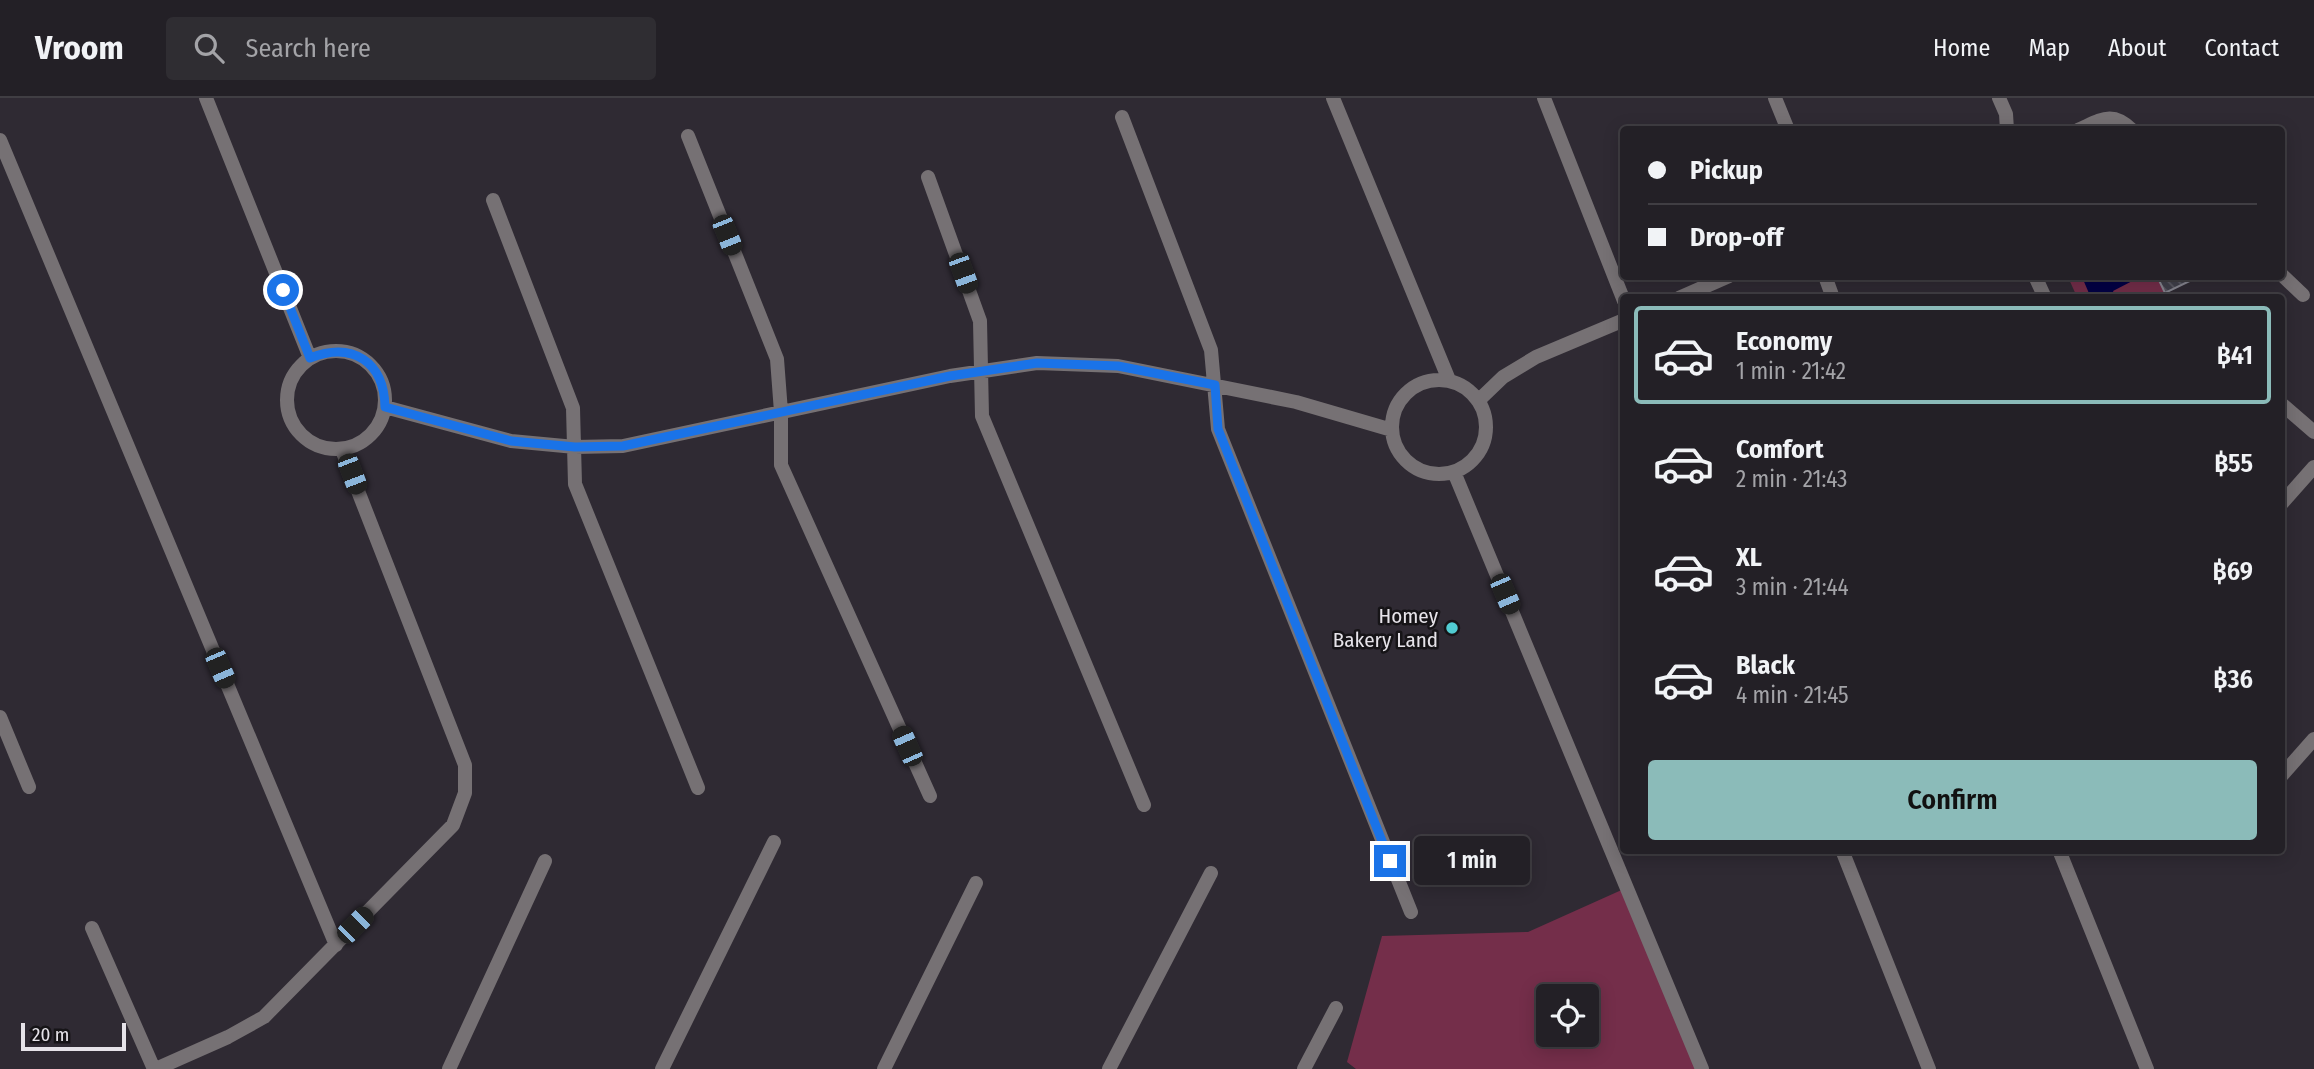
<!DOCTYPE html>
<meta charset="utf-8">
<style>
body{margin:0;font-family:"Fira Sans Condensed",sans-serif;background:#2f2d32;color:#f1f3f6;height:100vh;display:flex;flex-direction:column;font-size:26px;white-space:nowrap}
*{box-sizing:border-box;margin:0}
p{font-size:23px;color:#a3a3a7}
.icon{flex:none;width:38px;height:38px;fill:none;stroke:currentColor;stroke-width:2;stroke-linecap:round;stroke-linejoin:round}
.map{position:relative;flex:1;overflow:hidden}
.sheet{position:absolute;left:1620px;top:196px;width:665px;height:560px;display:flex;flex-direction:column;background:#232026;border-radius:7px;box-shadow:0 4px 18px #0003,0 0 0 2px #403e43}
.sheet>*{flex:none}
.banner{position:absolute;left:1620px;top:28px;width:665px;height:154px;border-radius:7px;box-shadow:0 4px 18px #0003,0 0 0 2px #403e43;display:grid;align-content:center;height:154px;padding:0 28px;background:#232026}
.buttons{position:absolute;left:1536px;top:886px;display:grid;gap:14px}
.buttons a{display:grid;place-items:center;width:63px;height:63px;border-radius:7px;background:#232026;box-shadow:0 4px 18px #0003,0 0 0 2px #403e43;font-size:35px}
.scale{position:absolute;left:21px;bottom:18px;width:105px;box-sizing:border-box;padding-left:7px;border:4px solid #e6e3e9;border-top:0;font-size:19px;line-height:24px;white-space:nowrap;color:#e6e3e9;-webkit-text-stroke:5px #161417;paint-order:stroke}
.end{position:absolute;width:32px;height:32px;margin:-16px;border:9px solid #1a73e8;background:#fff;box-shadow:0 0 0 4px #fff}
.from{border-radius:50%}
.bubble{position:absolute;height:49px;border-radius:7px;background:#232026;box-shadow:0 4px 18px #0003,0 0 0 2px #403e43;font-size:23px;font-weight:600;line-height:49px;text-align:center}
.car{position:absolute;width:21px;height:42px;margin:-21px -10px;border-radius:9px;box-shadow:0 0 5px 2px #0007;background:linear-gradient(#222 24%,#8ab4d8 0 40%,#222 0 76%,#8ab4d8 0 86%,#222 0)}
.banner b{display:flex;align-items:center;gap:24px;height:66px;font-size:26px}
.banner b+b{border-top:2px solid #403e43}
.banner i{width:18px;height:18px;background:#f1f3f6}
ul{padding:12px 0 0;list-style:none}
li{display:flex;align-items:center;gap:21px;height:98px;margin:0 14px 10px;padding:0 14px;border:4px solid transparent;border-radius:7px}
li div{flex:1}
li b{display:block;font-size:26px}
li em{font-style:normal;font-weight:600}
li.on{border-color:#8bbbb9}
li>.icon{width:63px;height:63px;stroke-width:1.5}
.button{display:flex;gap:14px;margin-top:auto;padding:14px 28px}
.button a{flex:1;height:80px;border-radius:7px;background:#8bbbb9;color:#111;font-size:28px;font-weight:600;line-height:80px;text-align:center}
header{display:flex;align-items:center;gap:42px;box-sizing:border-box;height:98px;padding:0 35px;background:#232026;border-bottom:2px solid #403e43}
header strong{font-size:33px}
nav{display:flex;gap:38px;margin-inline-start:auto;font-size:24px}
.search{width:490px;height:63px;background:#2f2d32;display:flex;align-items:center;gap:18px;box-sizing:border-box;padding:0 24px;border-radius:7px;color:#a3a3a7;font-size:26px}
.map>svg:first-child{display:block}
.park{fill:#742e4a;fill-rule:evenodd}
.water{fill:#030046}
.building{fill:url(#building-back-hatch);stroke:#878691;stroke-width:2}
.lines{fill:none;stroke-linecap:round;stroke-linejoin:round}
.minor{stroke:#767174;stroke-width:14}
.route{stroke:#1a73e8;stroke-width:9}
.poi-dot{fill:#51ccd2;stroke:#161417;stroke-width:2.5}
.labels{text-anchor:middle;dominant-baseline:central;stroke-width:5;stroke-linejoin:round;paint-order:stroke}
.poi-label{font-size:21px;fill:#e6e3e9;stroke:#161417;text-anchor:end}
</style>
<header>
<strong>Vroom</strong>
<div class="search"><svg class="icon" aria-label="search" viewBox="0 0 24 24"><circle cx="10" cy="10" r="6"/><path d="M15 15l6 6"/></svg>Search here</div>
<nav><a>Home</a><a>Map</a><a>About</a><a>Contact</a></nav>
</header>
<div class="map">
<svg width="2314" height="971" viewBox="0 0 2314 971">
<defs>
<pattern id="building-back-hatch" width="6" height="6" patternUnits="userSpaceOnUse" patternTransform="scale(1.75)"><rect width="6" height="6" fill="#41404b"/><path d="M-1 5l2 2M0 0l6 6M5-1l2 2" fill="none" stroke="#5c5b65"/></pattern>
</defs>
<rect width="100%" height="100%" fill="#2f2a33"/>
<path class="park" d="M2068,179H2157L2167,199H2077Z
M1626,790L1703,971H1356L1347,964L1382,838L1528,834ZM1549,898H1587V936H1549Z"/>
<path class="water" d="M2140,179L2113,193L2115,199L2091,200L2082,179Z"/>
<path class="building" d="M2157,178H2200L2165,195Z"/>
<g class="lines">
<path class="minor" d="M206,0L310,260
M1333,0L1449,282
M1544,0L1624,203
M1775,0L1788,32
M1999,0L2006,16L2007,32
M1122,19L1211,252L1218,331L1411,814
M2078,32C2101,22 2112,12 2132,32
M688,38L777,261L781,314V367L930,698
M0,42L336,847
M928,79L980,223L982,318L1144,707
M493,102L573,310L575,386L698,690
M2282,177L2303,197
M1825,178L1833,200
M2035,178L2045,200
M1679,200L1729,178
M287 302a49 49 0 1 1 98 0a49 49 0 1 1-98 0Z
M1392 329a47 47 0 1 1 94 0a47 47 0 1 1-94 0Z
M1478,303L1503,279L1536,259L1624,222
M2284,308L2314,334
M385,309L511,343L575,349L623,348L950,278L1037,265L1118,268L1296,304L1392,332
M1454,374L1702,971
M2282,405L2314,369
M0,619L29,689
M2282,677L2314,641
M1842,752L1929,971
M2059,752L2147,971
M92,830L154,971
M156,971L228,939L264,919L453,727L465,695V667L342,352
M449,971L545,763
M662,971L774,744
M884,971L976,785
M1109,971L1211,775
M1304,971L1336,910"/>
</g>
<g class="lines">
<path class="route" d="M283,192L310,260C353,243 384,264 385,309L511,343L575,349L623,348L950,278L1037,265L1118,268L1215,287L1218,331L1390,763"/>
</g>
<circle class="poi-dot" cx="1452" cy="530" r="7"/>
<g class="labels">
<g class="poi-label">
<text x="1438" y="518">Homey<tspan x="1438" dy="24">Bakery Land</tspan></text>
</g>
</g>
</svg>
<div class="buttons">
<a><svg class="icon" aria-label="locate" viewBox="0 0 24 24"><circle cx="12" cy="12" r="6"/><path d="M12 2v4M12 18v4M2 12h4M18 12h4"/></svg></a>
</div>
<div class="scale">20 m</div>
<i class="end from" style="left:283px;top:192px"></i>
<i class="end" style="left:1390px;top:763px"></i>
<div class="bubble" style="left:1414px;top:738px;width:116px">1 min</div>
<i class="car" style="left:727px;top:137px;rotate:158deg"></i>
<i class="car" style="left:963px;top:175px;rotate:160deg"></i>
<i class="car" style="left:352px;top:376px;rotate:159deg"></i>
<i class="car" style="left:1505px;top:496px;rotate:157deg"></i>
<i class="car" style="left:220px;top:570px;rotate:157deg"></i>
<i class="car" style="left:907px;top:648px;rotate:336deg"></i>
<i class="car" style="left:355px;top:827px;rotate:45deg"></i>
<div class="banner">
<b><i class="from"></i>Pickup</b>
<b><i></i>Drop-off</b>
</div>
<section class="sheet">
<ul>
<li class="on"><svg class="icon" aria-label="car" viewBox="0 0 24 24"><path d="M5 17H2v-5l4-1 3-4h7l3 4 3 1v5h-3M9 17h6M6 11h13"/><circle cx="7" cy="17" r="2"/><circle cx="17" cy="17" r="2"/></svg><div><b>Economy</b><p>1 min · 21:42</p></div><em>฿41</em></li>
<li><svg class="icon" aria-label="car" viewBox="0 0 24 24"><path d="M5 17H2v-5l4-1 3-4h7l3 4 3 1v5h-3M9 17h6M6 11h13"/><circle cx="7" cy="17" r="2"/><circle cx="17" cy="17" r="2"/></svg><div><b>Comfort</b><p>2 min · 21:43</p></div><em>฿55</em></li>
<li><svg class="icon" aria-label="car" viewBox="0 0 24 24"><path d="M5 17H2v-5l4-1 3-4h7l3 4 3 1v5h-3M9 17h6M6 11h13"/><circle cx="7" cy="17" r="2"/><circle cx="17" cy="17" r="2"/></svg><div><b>XL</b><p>3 min · 21:44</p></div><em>฿69</em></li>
<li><svg class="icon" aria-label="car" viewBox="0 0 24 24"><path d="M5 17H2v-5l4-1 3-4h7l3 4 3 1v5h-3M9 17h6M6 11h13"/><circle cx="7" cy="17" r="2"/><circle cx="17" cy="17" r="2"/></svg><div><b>Black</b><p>4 min · 21:45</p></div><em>฿36</em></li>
</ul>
<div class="button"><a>Confirm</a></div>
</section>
</div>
